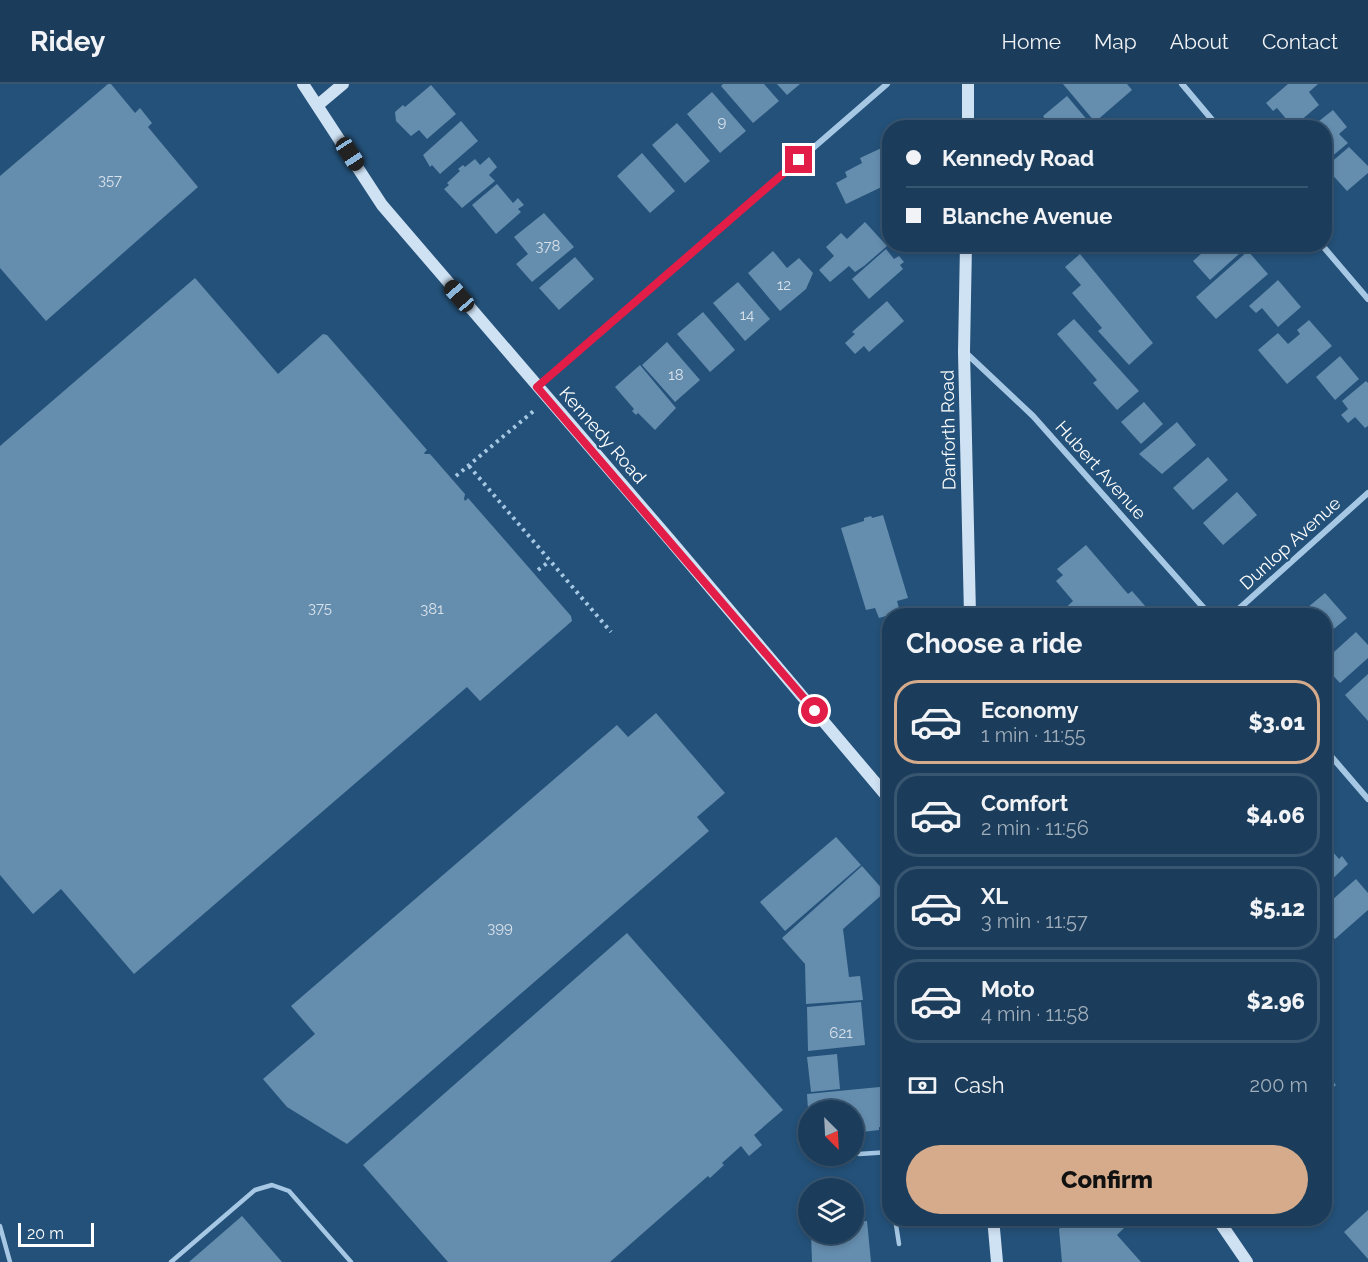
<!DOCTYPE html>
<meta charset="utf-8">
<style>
body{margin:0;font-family:Raleway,sans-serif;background:#244461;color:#f1f3f6;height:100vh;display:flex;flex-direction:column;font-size:22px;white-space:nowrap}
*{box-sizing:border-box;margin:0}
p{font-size:20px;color:#a0aebb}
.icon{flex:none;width:33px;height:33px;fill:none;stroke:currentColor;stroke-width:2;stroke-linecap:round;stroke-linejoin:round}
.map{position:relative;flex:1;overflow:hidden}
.drawer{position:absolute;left:882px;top:524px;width:450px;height:618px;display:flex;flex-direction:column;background:#1b3d5b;border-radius:24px;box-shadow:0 3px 9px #0003,0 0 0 2px #395671}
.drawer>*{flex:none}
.guide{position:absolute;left:882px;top:36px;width:450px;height:132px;border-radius:24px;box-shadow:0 3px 9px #0003,0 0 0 2px #395671;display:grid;align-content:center;height:132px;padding:0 24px;background:#1b3d5b}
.needle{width:39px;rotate:156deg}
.buttons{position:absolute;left:798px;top:1016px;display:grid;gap:12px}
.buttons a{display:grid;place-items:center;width:66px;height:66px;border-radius:50%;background:#1b3d5b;box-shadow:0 3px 9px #0003,0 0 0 2px #395671;font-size:30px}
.scale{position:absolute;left:18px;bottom:15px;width:76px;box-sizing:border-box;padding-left:6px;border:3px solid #fff;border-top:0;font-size:16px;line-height:21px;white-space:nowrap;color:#fff;-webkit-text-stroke:4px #245179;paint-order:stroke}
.end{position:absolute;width:27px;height:27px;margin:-14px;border:8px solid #e11d48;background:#fff;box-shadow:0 0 0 3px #fff}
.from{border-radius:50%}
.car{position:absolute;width:18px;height:36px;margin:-18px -9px;border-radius:8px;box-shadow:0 0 4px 2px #0007;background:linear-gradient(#222 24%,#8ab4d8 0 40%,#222 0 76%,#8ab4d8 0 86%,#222 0)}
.guide b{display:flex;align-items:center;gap:21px;height:57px;font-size:22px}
.guide b+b{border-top:2px solid #395671}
.guide i{width:15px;height:15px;background:#f1f3f6}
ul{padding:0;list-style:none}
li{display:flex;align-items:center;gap:18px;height:84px;margin:0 12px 9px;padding:0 12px;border:3px solid #395671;border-radius:24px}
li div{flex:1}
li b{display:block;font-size:22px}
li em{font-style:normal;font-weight:800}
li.selected{border-color:#d6ab8b}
li>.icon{width:54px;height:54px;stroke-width:1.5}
h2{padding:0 24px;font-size:27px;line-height:72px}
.pay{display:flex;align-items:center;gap:15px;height:66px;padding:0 24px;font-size:22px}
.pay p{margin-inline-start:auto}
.cta{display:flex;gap:12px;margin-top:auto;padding:12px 24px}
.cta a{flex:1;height:69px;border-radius:36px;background:#d6ab8b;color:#111;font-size:24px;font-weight:800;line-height:69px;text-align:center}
header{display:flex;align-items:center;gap:36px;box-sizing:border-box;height:84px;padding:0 30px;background:#1b3d5b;border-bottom:2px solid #395671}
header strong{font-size:28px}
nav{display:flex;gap:33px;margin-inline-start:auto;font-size:21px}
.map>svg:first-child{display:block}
.building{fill:#658dae}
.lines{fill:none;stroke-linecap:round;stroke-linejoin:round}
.path{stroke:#a6c8e4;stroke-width:4;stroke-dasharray:3 4.5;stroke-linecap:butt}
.lane{stroke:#a6c8e4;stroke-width:4.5}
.street{stroke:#a6c8e4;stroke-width:6}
.secondary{stroke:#cfe2f4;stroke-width:12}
.route{stroke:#e11d48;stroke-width:8}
.labels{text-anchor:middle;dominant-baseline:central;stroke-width:4.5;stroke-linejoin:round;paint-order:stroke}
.number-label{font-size:15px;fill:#d8e2eb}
.street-label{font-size:18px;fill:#fff;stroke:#245179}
</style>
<header>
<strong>Ridey</strong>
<nav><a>Home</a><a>Map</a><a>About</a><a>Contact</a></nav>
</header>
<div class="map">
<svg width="1368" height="1178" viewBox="0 0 1368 1178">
<rect width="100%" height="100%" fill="#245179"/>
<path class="building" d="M108,0H111L135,29L140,24L152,39L148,43L198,103L46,237L0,184V92Z
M723,0H764L779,17L753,39L721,2Z
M777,0H800L787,11Z
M1063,0H1127L1132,6L1095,38Z
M1288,0H1318L1309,8L1319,21L1293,43L1277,24L1273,27L1266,19Z
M431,1L456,30L427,55L419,46L411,52L396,37L395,28L403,21L405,23Z
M712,8L746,47L720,69L687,30Z
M1067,12L1094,44H1052L1043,32Z
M1333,26L1347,43L1339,50L1348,59L1324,79V44H1310Z
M461,37L478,57L440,90L432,81L430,83L423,71Z
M677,39L710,77L685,99L652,61Z
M888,61L890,99L846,120L836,99L847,93L845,88L862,79L860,74Z
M1349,63L1368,82V89L1347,107L1328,86L1331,83L1329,80Z
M642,69L675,107L650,129L617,92Z
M489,73L497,83L489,91L495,97L462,124L444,105L449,101L447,99L460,87L458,85L463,81L465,83L475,75L480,81Z
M497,100L513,119L518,114L524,121L518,125L521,128L496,150L472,121Z
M544,129L574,163L532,198L516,180L528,170L514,153Z
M865,138L887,162L864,182L855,188L849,182L830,198L819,186L834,172L826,163L841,149L847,155Z
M1212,160H1250L1210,196L1193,177Z
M886,165L894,175L899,172L904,178L900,181L903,185L869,215L852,195Z
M773,167L787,184L799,174L813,189L806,205L780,227L748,189Z
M1248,167L1268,190L1216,235L1196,213Z
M1080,170L1153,259L1129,281L1098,247L1102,244L1072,209L1081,201L1065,183Z
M575,173L594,195L559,226L539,204Z
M195,194L278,290L323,250L327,251L427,366L424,369L425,370H430L465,410L464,415L465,417L468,414L571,532L572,537L480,617L467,603L134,890L61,805L33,830L0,791V362Z
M1278,196L1301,223L1278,243L1262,224L1256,229L1249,222Z
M738,198L770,235L745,257L713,219Z
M887,217L904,237L869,268L864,262L855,270L845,259L855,250L852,248Z
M703,228L735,266L710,288L677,250Z
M1074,235L1139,307L1117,326L1093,299L1097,296L1057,250Z
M1309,236L1332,262L1287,300L1258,266L1278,249L1288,260L1300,250L1297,246Z
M667,258L700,296L675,318L642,281Z
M1340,272L1359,295L1335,316L1316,293Z
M640,281L676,324L655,346L638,329L636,331L632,327L634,325L615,303Z
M1366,297L1368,299V342L1365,344L1355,333L1348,339L1341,331L1348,325L1342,317Z
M1144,318L1163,340L1141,360L1121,338Z
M1177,338L1196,361L1162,390L1139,370Z
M1208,373L1228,396L1193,426L1173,404Z
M1237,408L1257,431L1223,461L1203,439Z
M883,431L908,514L897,517L900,528L879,534L875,524L866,526L841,444L864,437V434L871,432L872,434Z
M1086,461L1128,510L1132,507L1153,531H1058L1073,517L1056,497L1063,491L1057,485Z
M1325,509L1347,534L1324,553V531L1301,529Z
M1356,548L1368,561V574L1340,599L1324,582V577Z
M1368,590V637L1345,611Z
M656,629L725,709L697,733L709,747L347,1060L287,1023L263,995L315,950L291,922L617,641L628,653Z
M836,753L861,781L785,847L760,818Z
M1326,760L1339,775L1342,772L1348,780L1324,803Z
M862,782L885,808L843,845L849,893L860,892L863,916L806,920L805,880L782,854Z
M1356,795L1368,809V826L1335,855L1324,843V823Z
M627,849L783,1026L754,1051L762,1061L749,1072L741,1062L722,1079L724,1081L710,1094L708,1092L610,1178H448L363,1081Z
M861,918L865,961L808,967L807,923Z
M837,970L840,1005L811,1008L807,973Z
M890,975V998L887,999L885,976Z
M1324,988L1336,1001L1324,1012Z
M890,1002V1045L884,1046L882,1043H879V1046L854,1049V1026H808L807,1010Z
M1368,1126V1175L1344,1148Z
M242,1132L282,1178H189Z
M1072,1134H1134L1117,1151L1141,1178H1062L1059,1145Z
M867,1137L871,1178H812L811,1149H854V1138Z"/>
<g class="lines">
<path class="path" d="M469,382L611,548
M456,392L536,325
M538,486L550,477"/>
<path class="lane" d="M859,1070L890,1068
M895,1134L899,1160
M0,1142L10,1178
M171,1178L255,1106L272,1101L289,1107L351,1178"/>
<path class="street" d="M1182,0L1219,44
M1321,160L1368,215
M965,268L1033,332L1210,531
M538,302L887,0
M1232,531L1368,409
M1324,664L1368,715"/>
<path class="secondary" d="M303,0L382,121L670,456L890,716
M318,21L343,0
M968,44V0
M966,160L964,268L970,531
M993,1134L997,1178
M1217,1134L1247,1178"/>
</g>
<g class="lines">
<path class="route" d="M799,76L537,303L815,627"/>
</g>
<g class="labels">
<g class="number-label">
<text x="722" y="38">9</text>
<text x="110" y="96">357</text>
<text x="548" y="162">378</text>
<text x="784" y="201">12</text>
<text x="747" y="231">14</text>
<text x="676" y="291">18</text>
<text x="320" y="524">375</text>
<text x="432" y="525">381</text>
<text x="500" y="844">399</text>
<text x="841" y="949">621</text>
</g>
<g class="street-label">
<text transform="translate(948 346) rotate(-91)">Danforth Road</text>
<text transform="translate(603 351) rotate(49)">Kennedy Road</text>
<text transform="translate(1101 386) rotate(48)">Hubert Avenue</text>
<text transform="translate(1290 459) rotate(-42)">Dunlop Avenue</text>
</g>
</g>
</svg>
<div class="buttons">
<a><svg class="needle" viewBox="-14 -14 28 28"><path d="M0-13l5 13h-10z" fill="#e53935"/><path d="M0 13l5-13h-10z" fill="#a0aebb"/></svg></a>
<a><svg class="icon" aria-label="layers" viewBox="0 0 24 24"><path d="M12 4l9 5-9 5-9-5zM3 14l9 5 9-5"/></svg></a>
</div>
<div class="scale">20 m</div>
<i class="end from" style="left:815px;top:627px"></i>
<i class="end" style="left:799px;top:76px"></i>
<i class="car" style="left:350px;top:70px;rotate:147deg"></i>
<i class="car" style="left:459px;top:212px;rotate:319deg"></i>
<div class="guide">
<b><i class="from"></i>Kennedy Road</b>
<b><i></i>Blanche Avenue</b>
</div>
<section class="drawer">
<h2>Choose a ride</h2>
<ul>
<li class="selected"><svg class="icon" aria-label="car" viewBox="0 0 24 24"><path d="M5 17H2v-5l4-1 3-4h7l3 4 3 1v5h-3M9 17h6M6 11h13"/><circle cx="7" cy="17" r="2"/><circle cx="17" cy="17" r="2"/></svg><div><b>Economy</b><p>1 min · 11:55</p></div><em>$3.01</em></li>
<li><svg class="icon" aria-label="car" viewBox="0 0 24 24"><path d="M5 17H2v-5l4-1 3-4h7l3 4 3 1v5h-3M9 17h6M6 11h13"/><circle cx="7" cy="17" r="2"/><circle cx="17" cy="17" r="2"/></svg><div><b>Comfort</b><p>2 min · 11:56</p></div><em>$4.06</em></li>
<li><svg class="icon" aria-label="car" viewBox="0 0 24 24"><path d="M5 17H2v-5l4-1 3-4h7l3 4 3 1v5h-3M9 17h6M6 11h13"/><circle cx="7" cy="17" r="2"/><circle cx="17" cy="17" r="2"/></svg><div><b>XL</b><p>3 min · 11:57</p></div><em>$5.12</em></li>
<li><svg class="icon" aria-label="car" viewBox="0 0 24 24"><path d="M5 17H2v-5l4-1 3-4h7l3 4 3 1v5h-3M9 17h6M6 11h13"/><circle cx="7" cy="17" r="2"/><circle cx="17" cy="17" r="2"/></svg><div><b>Moto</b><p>4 min · 11:58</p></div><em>$2.96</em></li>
</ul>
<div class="pay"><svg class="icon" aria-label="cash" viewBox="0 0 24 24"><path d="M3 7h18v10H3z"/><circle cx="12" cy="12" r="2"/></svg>Cash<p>200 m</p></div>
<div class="cta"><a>Confirm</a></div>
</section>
</div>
